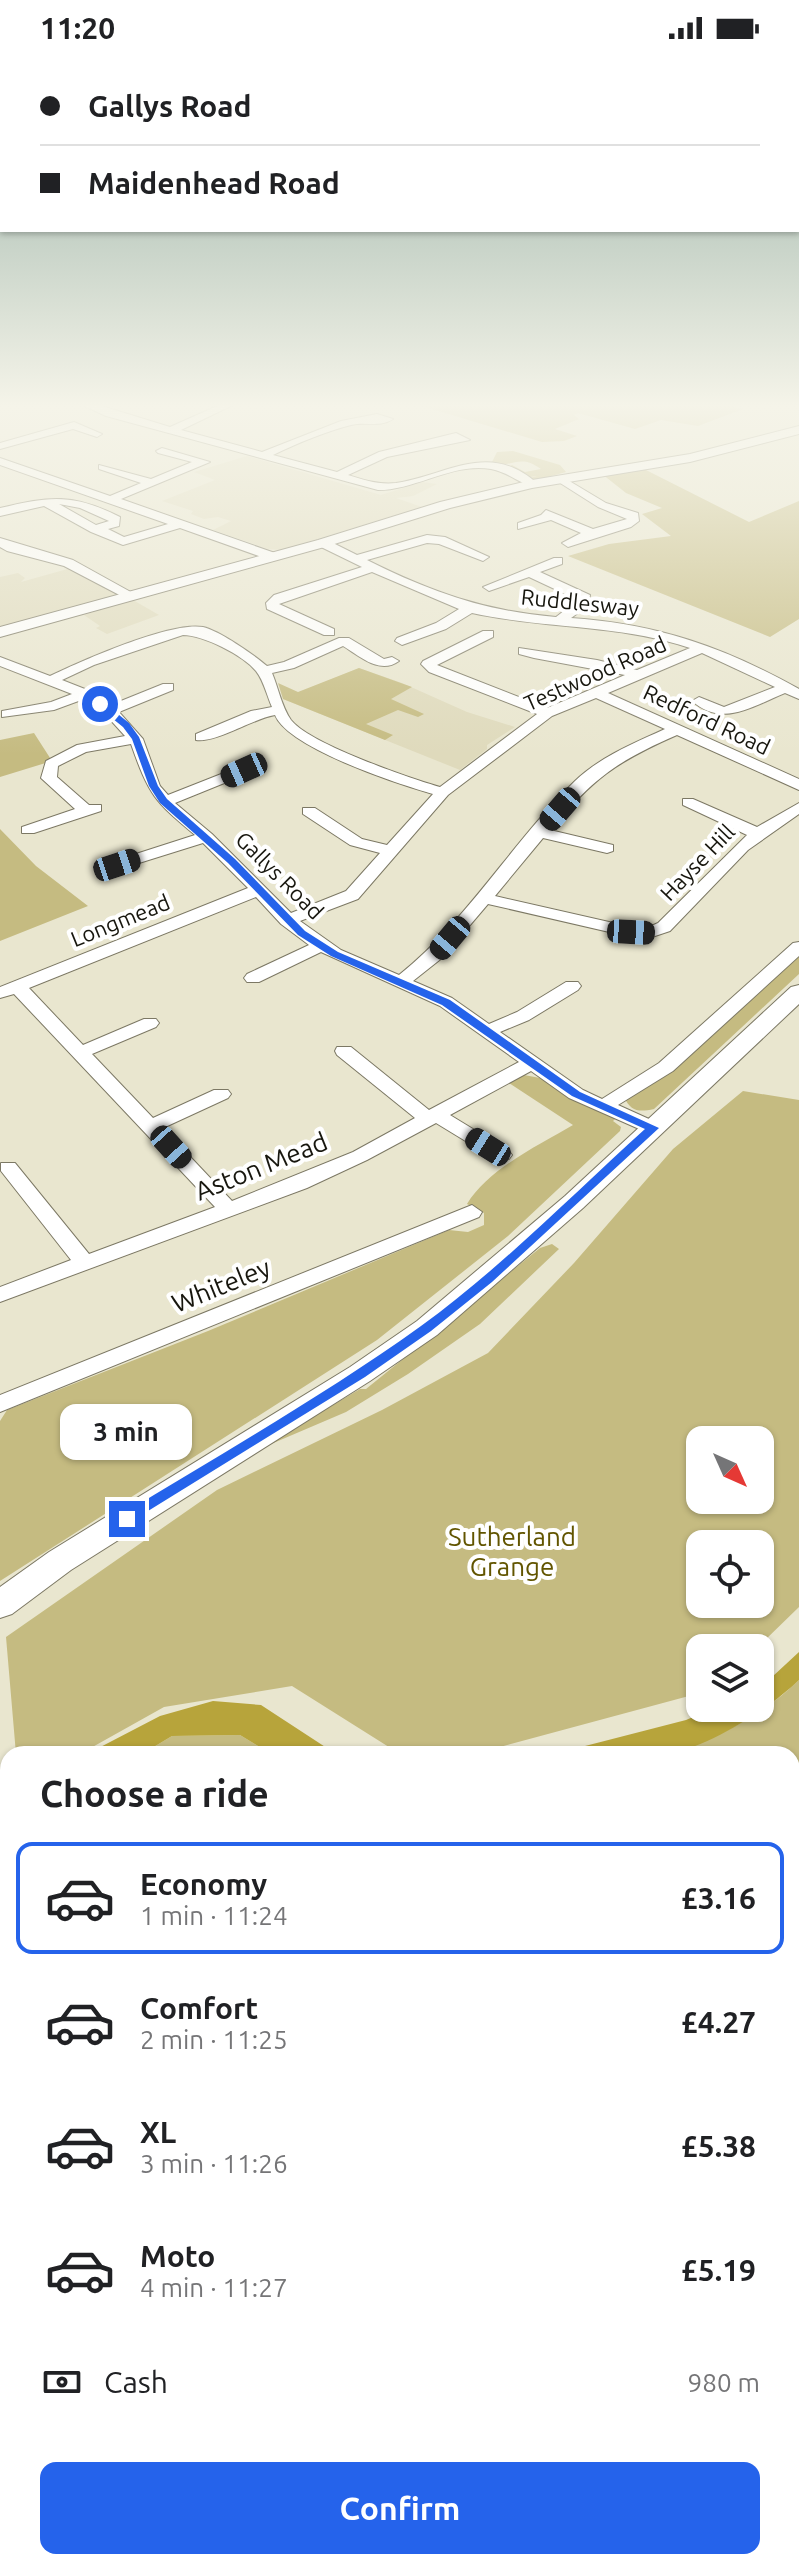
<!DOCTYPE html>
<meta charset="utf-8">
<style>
body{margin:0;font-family:Ubuntu,sans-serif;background:#f2f2f2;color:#202124;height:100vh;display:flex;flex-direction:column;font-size:30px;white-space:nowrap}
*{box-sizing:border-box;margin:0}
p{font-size:26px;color:#757577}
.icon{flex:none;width:44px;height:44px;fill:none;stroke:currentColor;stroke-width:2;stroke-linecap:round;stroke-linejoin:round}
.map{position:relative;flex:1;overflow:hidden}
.drawer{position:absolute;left:0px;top:1690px;width:800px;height:824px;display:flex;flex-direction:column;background:#fff;border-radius:24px 24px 0 0;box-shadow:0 2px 6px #0004}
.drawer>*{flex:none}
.banner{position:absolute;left:0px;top:0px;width:800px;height:176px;box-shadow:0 2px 6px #0004;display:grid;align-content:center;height:176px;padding:0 40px;background:#fff}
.needle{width:52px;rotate:135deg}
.controls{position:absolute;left:686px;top:1370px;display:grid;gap:16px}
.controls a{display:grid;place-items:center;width:88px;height:88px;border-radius:16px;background:#fff;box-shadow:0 2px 6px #0004;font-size:40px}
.end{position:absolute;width:36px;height:36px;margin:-18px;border:10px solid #2563eb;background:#fff;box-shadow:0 0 0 4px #fff}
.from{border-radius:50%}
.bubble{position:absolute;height:56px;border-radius:16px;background:#fff;box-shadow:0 2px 6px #0004;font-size:26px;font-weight:700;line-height:56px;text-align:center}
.car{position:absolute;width:24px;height:48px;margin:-24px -12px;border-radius:10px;box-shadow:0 0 6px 2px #0007;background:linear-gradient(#222 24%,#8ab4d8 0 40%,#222 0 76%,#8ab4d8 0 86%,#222 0)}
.banner b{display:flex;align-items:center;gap:28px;height:76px;font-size:30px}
.banner b+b{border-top:2px solid #e0e0e0}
.banner i{width:20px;height:20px;background:#202124}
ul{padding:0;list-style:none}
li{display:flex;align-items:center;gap:24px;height:112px;margin:0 16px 12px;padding:0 24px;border:4px solid transparent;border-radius:16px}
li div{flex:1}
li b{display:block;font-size:30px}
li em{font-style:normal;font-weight:700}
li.current{border-color:#2563eb}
li>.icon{width:72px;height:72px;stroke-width:1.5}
h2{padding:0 40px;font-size:36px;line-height:96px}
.pay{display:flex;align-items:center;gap:20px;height:88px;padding:0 40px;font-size:30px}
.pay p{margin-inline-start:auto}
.button{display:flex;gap:16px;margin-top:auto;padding:16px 40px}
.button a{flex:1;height:92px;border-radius:16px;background:#2563eb;color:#fff;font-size:32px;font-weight:700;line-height:92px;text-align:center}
.status{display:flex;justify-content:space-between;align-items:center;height:56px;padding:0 40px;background:#fff;direction:ltr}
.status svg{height:22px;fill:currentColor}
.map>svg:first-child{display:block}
.built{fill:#dfdabc}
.green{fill:#c5bb81;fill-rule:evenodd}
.water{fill:#b7a43b}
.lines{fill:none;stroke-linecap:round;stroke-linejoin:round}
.minor-casing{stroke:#7c7864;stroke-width:2}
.major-casing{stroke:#7c7864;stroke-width:2}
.minor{fill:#fff;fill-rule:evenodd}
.major{fill:#fff;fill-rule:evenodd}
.route{fill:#2563eb}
.labels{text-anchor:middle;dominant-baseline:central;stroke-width:8;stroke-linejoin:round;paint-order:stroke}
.far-street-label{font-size:22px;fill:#17160e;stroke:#fff}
.street-label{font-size:26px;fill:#17160e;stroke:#fff}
.park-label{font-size:26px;fill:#625500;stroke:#fff}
</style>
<div class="status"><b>11:20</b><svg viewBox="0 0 49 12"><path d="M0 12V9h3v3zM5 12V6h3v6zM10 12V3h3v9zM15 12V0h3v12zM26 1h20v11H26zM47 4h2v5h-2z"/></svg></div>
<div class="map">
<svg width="799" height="2514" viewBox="0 0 799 2514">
<rect width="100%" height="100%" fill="#e9e6cf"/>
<path class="built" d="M247,400L381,439L422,426L437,428L413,440L396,442L422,451L281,494L268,493L213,474L231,465L218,461L204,463L191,458L193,455L162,445L215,424L194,416Z
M71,512L123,538L0,572V521L18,517L25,522L21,526Z
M133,544L159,559L107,578L96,572L100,570L84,559Z
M359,612L402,627L467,656L515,671L487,689V693L460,714L283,643Z"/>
<path class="green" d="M412,347H718L743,353L698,370L661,364L635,373L578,357L574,359L579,363L555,373L577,380L564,385L542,386Z
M513,395L560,409L566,416L533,425L526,423L537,420L524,422L508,411L512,409L525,416L541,413C519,397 514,412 491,408L497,396Z
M644,413L749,466L799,445V563L770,581L568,500L609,488L671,480L642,458L662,452L626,437L602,418Z
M359,612L412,631L391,643L424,658L418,661L398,654L366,668L393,679L385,684L283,643L278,627L298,636Z
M34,677L52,705L0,721V684Z
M0,773L36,810L88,850L0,885Z
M799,897V918L654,1053C639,1056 631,1056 624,1041Z
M524,1019L540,1022L569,1041L616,1062L613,1065L621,1071L620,1075L508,1180L377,1284L0,1525V1365L7,1354L208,1275L449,1174L468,1176L484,1169V1157L467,1148C488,1113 539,1089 573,1069L509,1027Z
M743,1035L799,1044V1551L757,1592H700V1637L474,1698H400L292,1630L164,1651L80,1698H16L6,1581L217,1434L382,1354L488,1297L574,1207L673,1093ZM700,1384H760V1444H700ZM760,1488V1548H700V1488Z
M552,1188L559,1193L480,1268L408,1318L346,1356L257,1394L360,1333H366L540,1192Z
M799,1624V2514H527L525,2506H792V1698H666C714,1685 763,1659 799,1624Z
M240,1679L271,1698H142L172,1680Z
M0,2014L8,2028V2217L0,2230Z
M330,2506H480L481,2514H335Z"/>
<path class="water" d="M799,1596V1624C769,1653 707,1693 665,1698C629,1702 590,1698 554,1698L686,1664L714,1652H760V1632Z
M213,1645L261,1649L336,1698H271L240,1679L172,1680L142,1698H87L160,1660Z
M8,1754V2028L0,2014V1760Z
M103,2506H330L335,2514H99Z"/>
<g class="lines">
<defs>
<path id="minor" d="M78,347H92L170,371L224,347H237L181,374L262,396L341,365L377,358L393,363C380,372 366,365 351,369C324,376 298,387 273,399L337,416L379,396L456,377L470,384L387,401L348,419C364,424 379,429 396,427C448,419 489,384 538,428L532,431C518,426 507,416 491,413C454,406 416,434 378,434L106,360Z
M74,366L102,378L97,381L73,373L0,393V387Z
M162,392L210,406L121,443L275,497V503H267L180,472L123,489L91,476L44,450L0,460V452C50,440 73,437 120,461L119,470L108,473L124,481L168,468L0,409V402L110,440L141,427L99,413V409L151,423L192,406L158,397L156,395ZM59,448L80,452L109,465L96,469Z
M561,420L606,447L638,457L639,465L631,471L568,491L562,487L581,477L551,464L518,473V467L541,459L546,454L593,473L627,463L598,451L557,425L555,423Z
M427,479L445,481L489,501L483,505L439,488L427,487L367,504C431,536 484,555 556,561L578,544L529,521L489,535L483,531L554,502H562V508L540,516L590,539L588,550L571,562C658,568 724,591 799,633V643L785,637C753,650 723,672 692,645L699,641L724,651L775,631L702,597L608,637L799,723V734L677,679C615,706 593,723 550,774L613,789V795L607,797L543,782L495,840L631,871L647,872L658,867L747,779L683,749V743H693L757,771L799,747V758L748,794L670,875L649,882L631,881L488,848L442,902L413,925L452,942L489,968L517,956L566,926H578L581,930L578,934L529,964L500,976L583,1034L602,1043L659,1007L793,887L799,886V900L673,1015L618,1049L660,1068L663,1072L660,1076H646L569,1042L531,1015L450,1059L509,1095L512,1099L509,1103H495L436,1067L367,1104L307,1132L0,1246V1231L71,1204L1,1115V1107H15L89,1198L215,1151L14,938L0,942V931L248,832L203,787L123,812H111V806L195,779C154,745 149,739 131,688L86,696L58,710L57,721L89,749H101V755L34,777H22V771L75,753L41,722L46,705L77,689L125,680L105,658L84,643L54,654L2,661V655L51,646L72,638L0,610V601L50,620C81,605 171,565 203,571C220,575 254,599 267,610L284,606L339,582H349L384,603L392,601L399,605C380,619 361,601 343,590L294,612L272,617C278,631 282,652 291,664C310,688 409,722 440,731L537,658L429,616L421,608L423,605L483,575H493V581L437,609L547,652L625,619L534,602L519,598V592L597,604L637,614L690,592C619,568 544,573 472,557L446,573L402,589L395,585L397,582L436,567L459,553L372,516L279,548L334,573V579H324L267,553L266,547L274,539L362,511L319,490V484H327L357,499ZM183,579C203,579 243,599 256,615C264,625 267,640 272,651L251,655L196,678V684C216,687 252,663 275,659C288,692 398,728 433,738L387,789L362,783L315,752H303V758L350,789L380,797L346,835L291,857L212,778L175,747L249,717V711H239L168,739L160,730L143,683L119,656L173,634V628H163L111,649L90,635L62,624L94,609ZM596,642L665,673C634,687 600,701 575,725C512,786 468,864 399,919L341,894L300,865L358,843L448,739L552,660ZM256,841L281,868L309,889L247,918L244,922L247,926H259L321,896L440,950L519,1006L429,1054L351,991H337L335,995L337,999L415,1062L353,1096L232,1145L163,1072L228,1042L231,1038L228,1034H214L153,1062L92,998L156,971L159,967L156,963H144L83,989L29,932Z
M0,482L73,504L138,540L127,543L64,510L7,495L0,491Z
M472,1149L482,1156L479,1161L0,1356V1339Z"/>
<path id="major" d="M799,370V378L690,406L532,432L450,452L328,490L0,581V571L318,484L440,446L532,424L690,398Z
M799,929V948L583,1152L437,1279L370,1325L71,1514L12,1558L0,1562V1531L49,1496L350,1311L417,1265L565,1140L791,931Z"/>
</defs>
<use href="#minor" class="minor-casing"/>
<use href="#major" class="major-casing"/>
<use href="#minor" class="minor"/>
<use href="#major" class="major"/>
</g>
<linearGradient id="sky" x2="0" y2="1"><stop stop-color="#94aea3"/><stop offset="0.5" stop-color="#f5f4e9"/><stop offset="1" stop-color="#f5f4e9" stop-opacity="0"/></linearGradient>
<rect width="799" height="699" fill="url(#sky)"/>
<path class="route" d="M97,646H103L129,667L139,681L158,730L167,743L235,803L305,875L338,896L450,944L580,1036L659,1072L492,1226L431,1275L365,1321L127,1468L121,1467V1459C222,1397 325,1339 421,1270C501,1212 572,1139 645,1073L572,1040L442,949L331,900L298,879L228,807L160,747L149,730L132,683L123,671L97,650Z"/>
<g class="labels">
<g class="far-street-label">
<text transform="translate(580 546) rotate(6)">Ruddlesway</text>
<text transform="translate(595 617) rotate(-24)">Testwood Road</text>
<text transform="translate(707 663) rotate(25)">Redford Road</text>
<text transform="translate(697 806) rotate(-46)">Hayse Hill</text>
<text transform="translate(280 819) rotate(45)">Gallys Road</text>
<text transform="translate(120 864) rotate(-22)">Longmead</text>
</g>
<g class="street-label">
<text transform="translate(261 1110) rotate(-22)">Aston Mead</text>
<text transform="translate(221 1229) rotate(-22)">Whiteley</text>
</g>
<g class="park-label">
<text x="512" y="1480">Sutherland<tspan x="512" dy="30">Grange</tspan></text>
</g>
</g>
</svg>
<div class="controls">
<a><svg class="needle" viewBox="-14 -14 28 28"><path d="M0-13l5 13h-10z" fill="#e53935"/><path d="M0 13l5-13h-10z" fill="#757577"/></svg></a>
<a><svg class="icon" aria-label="locate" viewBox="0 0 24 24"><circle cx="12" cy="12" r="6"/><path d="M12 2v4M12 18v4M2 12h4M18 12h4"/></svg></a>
<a><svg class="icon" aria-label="layers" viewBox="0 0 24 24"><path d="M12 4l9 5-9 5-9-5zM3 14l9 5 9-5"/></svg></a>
</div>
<i class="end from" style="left:100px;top:648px"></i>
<i class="end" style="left:127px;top:1463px"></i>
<div class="bubble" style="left:60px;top:1348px;width:132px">3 min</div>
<i class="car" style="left:244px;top:714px;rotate:246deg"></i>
<i class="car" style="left:560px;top:753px;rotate:221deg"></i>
<i class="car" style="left:117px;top:809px;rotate:72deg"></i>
<i class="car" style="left:631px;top:876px;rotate:93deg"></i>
<i class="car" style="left:450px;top:882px;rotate:220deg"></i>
<i class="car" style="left:171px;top:1091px;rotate:138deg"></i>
<i class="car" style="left:488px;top:1091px;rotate:302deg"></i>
<div class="banner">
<b><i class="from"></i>Gallys Road</b>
<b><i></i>Maidenhead Road</b>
</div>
<section class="drawer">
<h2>Choose a ride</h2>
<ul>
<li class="current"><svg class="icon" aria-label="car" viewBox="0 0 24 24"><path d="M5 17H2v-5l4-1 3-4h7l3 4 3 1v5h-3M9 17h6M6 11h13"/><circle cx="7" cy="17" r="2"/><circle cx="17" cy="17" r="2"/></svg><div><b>Economy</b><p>1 min · 11:24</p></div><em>£3.16</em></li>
<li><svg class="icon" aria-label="car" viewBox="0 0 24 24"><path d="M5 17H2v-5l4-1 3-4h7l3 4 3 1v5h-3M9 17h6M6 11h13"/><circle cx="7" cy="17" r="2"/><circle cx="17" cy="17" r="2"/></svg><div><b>Comfort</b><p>2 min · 11:25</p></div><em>£4.27</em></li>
<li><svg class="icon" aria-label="car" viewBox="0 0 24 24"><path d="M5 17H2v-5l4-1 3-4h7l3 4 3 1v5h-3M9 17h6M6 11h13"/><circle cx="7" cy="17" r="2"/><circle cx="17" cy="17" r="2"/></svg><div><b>XL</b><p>3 min · 11:26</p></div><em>£5.38</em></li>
<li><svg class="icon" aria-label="car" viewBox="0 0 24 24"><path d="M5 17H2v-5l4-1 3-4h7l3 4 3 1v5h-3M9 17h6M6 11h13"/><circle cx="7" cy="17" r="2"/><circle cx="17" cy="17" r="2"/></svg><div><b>Moto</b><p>4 min · 11:27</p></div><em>£5.19</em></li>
</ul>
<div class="pay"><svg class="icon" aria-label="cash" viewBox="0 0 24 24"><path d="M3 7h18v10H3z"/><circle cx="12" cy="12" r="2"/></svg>Cash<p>980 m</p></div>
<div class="button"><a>Confirm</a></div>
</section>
</div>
